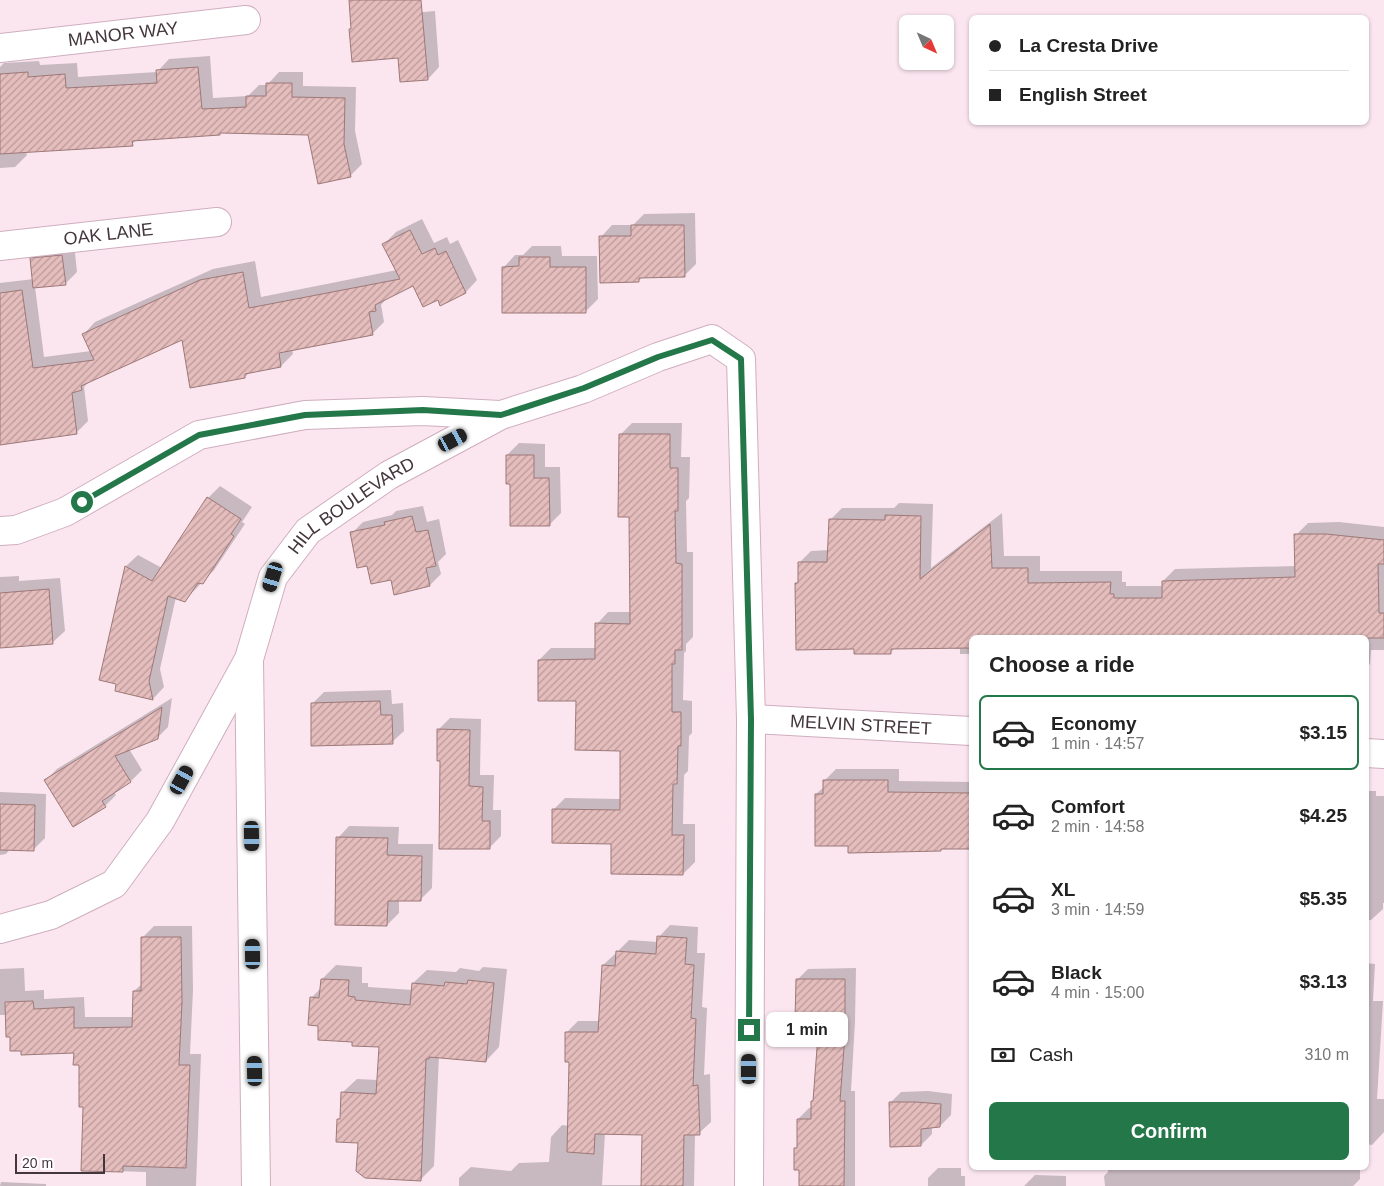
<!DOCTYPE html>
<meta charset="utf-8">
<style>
body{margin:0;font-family:Helvetica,sans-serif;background:#f6f6f6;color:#222;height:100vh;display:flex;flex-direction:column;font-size:19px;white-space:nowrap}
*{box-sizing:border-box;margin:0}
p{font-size:16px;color:#767676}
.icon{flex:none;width:28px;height:28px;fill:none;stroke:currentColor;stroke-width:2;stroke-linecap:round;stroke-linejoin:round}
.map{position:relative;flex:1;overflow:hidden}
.details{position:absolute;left:969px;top:635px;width:400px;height:535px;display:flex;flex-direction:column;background:#fff;border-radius:8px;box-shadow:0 1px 4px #0004}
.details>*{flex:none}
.guide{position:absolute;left:969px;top:15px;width:400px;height:110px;border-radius:8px;box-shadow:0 1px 4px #0004;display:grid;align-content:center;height:110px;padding:0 20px;background:#fff}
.needle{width:32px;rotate:136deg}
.fabs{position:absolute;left:899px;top:15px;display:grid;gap:10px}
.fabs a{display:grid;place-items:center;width:55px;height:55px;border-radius:8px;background:#fff;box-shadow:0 1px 4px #0004;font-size:25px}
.scale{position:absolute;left:15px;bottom:12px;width:90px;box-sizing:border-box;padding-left:5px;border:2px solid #44363d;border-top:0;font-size:14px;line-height:18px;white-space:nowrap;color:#44363d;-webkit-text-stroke:4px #fff;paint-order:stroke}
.end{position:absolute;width:22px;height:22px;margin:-11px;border:6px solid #247749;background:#fff;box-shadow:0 0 0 2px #fff}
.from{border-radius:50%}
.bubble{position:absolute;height:35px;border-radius:8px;background:#fff;box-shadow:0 1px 4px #0004;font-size:16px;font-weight:700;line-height:35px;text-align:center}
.car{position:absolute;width:15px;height:30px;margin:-15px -8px;border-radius:6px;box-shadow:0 0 4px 1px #0007;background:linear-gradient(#222 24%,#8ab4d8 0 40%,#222 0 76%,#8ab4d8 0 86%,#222 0)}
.guide b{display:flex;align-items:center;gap:18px;height:48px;font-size:19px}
.guide b+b{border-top:1px solid #e0e0e0}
.guide i{width:12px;height:12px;background:#222}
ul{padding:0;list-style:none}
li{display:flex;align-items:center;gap:15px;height:75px;margin:0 10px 8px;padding:0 10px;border:2px solid transparent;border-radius:8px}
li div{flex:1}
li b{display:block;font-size:19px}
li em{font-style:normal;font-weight:700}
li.current{border-color:#247749}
li>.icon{width:45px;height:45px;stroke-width:1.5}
h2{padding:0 20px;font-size:22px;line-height:60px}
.pay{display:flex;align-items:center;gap:12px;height:55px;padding:0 20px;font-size:19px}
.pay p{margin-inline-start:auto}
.cta{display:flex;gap:10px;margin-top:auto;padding:10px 20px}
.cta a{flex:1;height:58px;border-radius:8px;background:#247749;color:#fff;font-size:20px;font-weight:700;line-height:58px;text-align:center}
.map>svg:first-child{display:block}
.shadow{fill:#0003;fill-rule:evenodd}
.building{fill:url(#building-hatch);stroke:#9d7978}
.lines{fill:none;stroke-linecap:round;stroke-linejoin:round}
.minor-casing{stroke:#cfaebe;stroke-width:30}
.minor{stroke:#fff;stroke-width:28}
.route{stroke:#247749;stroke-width:6}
.labels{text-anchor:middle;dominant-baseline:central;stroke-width:5;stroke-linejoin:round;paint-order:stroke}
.street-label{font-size:18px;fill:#44363d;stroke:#fff}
</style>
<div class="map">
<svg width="1384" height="1186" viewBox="0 0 1384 1186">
<defs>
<pattern id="building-hatch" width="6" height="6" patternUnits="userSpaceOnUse" patternTransform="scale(1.25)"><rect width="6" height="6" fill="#e4bdbc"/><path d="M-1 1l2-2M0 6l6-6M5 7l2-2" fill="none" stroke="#ba9a9a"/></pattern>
</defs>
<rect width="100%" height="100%" fill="#fbe6f0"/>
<path class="shadow" d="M350,0H405L392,15L435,11L439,67L428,79L399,57Z
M210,56L213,98L248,96L259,85H267L279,72H303V86L356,87L355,131L362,164L350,176L309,134L222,132L219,134L137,140L132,144L26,151L27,155L15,167L0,168V67L4,63L39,61L40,65L77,63L78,77L157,72L169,59Z
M695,213L696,264L684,276L643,277L638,281L601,237L612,225H633L644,214Z
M422,219L434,243L447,237L450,244L458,240L477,280L466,292L438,298L413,284L387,298L381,305L384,322L372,334L292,349L293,354L281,366L250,372L245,377L183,339L90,381L84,387L88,421L76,433L0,443V283L34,279L31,259L43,247L74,244L77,272L65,284L35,287L44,357L91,351L84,334L95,322L213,269L255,261L261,297L397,270L384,244L396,232Z
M532,246H561L562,256H597L598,299L586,311L504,267L515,255H523Z
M632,423H682L681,457H690L689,498L686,501L687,552H693V637L686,644V651L684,653L683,700L692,701V733L689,736L688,771L684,775L683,824H695V862L683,874L613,843L554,809L565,798L621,799V750L577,699L539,660L551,648H596L597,624L608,612H631L630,515L620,435Z
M519,443L545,444V467H560L561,513L549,525L511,482L507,455Z
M220,486L252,507L242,522L245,524L214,570L185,600L176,597L160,669L164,687L153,699L116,690L118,683L101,679L126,566L138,555L162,568L208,498Z
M899,503L933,504L931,568L1002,513L1004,556H1040V571H1122V582H1126V586H1163V581L1175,569L1296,566V535L1308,523L1339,522L1384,527V650H1371L1370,664L1366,668V638H971V654H960V649H954V647L895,648L890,653L855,648L796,584L799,581V563L811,551L829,550L830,520L842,508H894Z
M423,506L427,522L439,519L446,554L438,562L441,574L430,585L395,593L392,578L368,564L352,533L363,522L392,515L396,511Z
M19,576V581L60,578L65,631L53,642L0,646V577Z
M391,690L392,704L403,703L404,731L392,742L312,704L324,692Z
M172,698L168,727L157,738L129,749L142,770L131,781L114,792L116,795L105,806L46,780L57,769Z
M450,718L481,719L480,775H494L493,810H501V836L489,848L441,760L438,730Z
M836,769H899V781L971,782V848H943L941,850L849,845L816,794L824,787V781Z
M1366,791H1376V796H1384V903H1383V909L1371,920H1366Z
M0,792L46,794L45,838L33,850L10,849L6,854L0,855Z
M349,826L399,827L398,844H433L432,888L420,900H399V913L387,925L338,838Z
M670,925L698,927L697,953H705L702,1007L707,1008L704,1075L710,1074L711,1122L699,1133L695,1134L694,1186H459V1178L471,1167L511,1171L519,1163L549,1162L551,1137L562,1125L569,1126L571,1061L566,1033L578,1021H600L603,965L615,954H617V952L629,940L658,942L659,937ZM605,1133H643V1185H602Z
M154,926H192L193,990L190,1054H201L196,1186H146V1172L83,1170L84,1105L80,1064L75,1052L22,1049L12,1036L6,1015H0V969L24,968L25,991L44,990V999L84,997L85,1017H133L134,991L143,983L142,938Z
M1366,963L1375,964L1373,1001H1383L1377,1099H1384V1132L1372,1145L1366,1144Z
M336,965L362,967V983H368V987L413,990V983L427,970L456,972L460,968L479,971L483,967L507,969L499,1047L486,1061L439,1056L434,1166L420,1180L359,1142L338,1120L341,1117L343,1092L357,1079L378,1080L380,1046L353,1041L320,1025L311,998L321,988L322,979Z
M856,968L855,1022L851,1091H855V1186H800V1169L795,1149L798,1146V1119L809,1108H812V1102L815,1099L819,1033L809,1027L797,980L808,969Z
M928,1091L952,1094L951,1115L940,1126H932V1134L921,1145L890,1103L901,1092Z
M938,1168H961V1176H965V1186H928V1178Z
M1108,1168H1360V1179L1353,1186H1105L1104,1176L1108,1172Z
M1035,1175L1066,1176V1186H1024Z
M1,1182L46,1184V1186H0Z"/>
<path class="building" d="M349,0H421L428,80L400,82L398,58L352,62L349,29H351Z
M198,67L202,109L246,107V96H266V83H292V97L345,98L344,144L351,177L318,184L308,135L220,133V135L132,141L133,146L0,154V74L28,72V77L65,74L66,88L157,83L156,70Z
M631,225H684L685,277L639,278V282L600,283L599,236H631Z
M410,230L422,254L435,248L438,255L446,251L466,293L440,306L438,300L423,307L413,286L375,305L376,311L369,312L373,335L279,353L281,367L245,374V378L190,388L182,340L81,386L82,390L72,393L77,434L0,445V293L22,290L33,368L94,360L82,334L200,280L243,272L249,308L400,279L382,244Z
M62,255L66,285L33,288L30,258Z
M519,257H550V267H586V313H502V267L519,266Z
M619,434H670V468H678V511H675L676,563L682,564V650H675V664H672V712H681V746H678L677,784H673L672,835H684L683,875L611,874V844L552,843V809L620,810V751L575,750L576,701H538V660L595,659V623L630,624L629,517H618Z
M506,455H534V478H549L550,526H510V484H506Z
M207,497L241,519L231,534L234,536L203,584L198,583L185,602L168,596L149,681L153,700L115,691L116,684L99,680L125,566L152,581Z
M885,515L921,516L920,579L990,524L992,568H1028V583L1111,582L1110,594H1114V598H1162V581L1295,577L1294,534H1326L1384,540V564H1378L1379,613H1384V638H971V648L891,649V654H854V649L796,650L795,583H798V562H827L829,519L885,520Z
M412,516L416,532L428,530L436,566L426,568L430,586L394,595L391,580L371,584L367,566L357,568L350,532L385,525L384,522Z
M49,589L53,644L0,648V593Z
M380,701L381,715H392L393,744L311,746V703Z
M162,707L158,739L115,756L131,782L102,801L106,807L73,827L44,780Z
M437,729L470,730L469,786L483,787L482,821H490V849H439L440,761H437Z
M823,780H888V792L971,793V849H941V851L848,853V846H815V794H823Z
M0,804L35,805L34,851L0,850Z
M336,837L388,838L387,855L422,856L421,901H388L387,926L335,925Z
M657,936L687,938L685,964L694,965L691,1018L696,1019L693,1086L698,1085L700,1135H684L683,1186H641L642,1135L595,1134L594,1154L567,1152L569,1062H565V1032H598L602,965L615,966L616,951L656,954Z
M141,937H181L182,1002L179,1065H190L186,1168L123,1166V1172L81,1171L83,1107H79V1065H73L74,1053L21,1055V1051H10V1037H6L5,1002L33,1001L34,1009L74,1007V1028L132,1027L133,991H141Z
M321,979L349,980L348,996L355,997V1000L410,1005L412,983L444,986L445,982L467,984L468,980L494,983L486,1062L429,1057V1059H426L421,1181L365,1178L356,1171L358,1143L336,1142L337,1119H340L341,1092L376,1094L379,1047L352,1046V1042L318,1040V1026L308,1025L310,997L319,998Z
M796,979H845V1034L840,1101H845L844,1186H799V1170H794V1148H797V1119H811V1101H813L818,1035H808V1029L800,1028V1020H795Z
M889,1102H916L941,1104L940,1127L921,1129V1146L890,1147Z"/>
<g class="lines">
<defs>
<g id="minor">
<path id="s1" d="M0,48L246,20"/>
<path id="s2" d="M0,246L217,222"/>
<path d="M0,531L16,530L65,512L199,435L305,415L423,411L500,415"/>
<path d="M249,660L256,1186"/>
<path id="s3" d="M751,719L971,731"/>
<path d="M1366,753L1384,754"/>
<path id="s4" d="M0,929L51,915L114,884L160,821L249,659L273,577L308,531L389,475L501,415L583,389L658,357L712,339L741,359L751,719L749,1186"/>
</g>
</defs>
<use href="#minor" class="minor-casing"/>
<use href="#minor" class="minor"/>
</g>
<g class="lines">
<path class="route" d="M82,502L199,435L305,415L423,410L501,415L584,388L658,357L712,340L741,359L751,719L749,1030"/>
</g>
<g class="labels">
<g class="street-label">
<text stroke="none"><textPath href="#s1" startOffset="124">MANOR WAY</textPath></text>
<text stroke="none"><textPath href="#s2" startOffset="109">OAK LANE</textPath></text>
<text stroke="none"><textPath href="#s4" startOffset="579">HILL BOULEVARD</textPath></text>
<text stroke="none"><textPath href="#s3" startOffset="110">MELVIN STREET</textPath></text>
</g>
</g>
</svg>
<div class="fabs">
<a><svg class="needle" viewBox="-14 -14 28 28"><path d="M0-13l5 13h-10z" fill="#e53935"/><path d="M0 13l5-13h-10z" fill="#767676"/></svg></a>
</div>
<div class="scale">20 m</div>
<i class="end from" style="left:82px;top:502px"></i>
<i class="end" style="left:749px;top:1030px"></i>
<div class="bubble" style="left:766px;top:1012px;width:82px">1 min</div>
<i class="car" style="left:453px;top:440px;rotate:62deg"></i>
<i class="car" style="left:273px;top:577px;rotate:197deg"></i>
<i class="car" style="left:182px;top:780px;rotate:29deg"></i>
<i class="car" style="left:252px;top:836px;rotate:179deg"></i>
<i class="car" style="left:253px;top:954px;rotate:359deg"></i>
<i class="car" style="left:749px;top:1069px;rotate:0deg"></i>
<i class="car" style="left:255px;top:1071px;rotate:359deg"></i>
<div class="guide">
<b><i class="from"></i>La Cresta Drive</b>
<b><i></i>English Street</b>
</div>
<section class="details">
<h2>Choose a ride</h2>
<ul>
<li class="current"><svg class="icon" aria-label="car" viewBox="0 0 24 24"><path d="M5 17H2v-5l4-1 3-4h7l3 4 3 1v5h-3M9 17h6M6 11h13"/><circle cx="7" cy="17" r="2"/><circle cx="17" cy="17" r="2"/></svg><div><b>Economy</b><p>1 min · 14:57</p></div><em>$3.15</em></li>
<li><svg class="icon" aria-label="car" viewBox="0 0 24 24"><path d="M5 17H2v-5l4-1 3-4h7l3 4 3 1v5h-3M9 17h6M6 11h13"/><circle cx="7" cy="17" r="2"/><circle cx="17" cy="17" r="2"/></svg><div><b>Comfort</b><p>2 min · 14:58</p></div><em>$4.25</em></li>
<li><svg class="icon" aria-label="car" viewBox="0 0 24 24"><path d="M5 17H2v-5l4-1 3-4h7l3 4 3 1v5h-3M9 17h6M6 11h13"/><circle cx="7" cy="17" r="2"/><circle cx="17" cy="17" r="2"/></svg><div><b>XL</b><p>3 min · 14:59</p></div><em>$5.35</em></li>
<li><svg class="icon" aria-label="car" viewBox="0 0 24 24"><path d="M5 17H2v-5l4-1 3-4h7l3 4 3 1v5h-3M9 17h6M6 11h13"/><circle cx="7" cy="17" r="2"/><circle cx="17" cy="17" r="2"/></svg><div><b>Black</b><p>4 min · 15:00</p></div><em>$3.13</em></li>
</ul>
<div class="pay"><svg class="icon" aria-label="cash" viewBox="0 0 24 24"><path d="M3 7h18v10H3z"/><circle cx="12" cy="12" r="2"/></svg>Cash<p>310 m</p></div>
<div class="cta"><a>Confirm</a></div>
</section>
</div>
